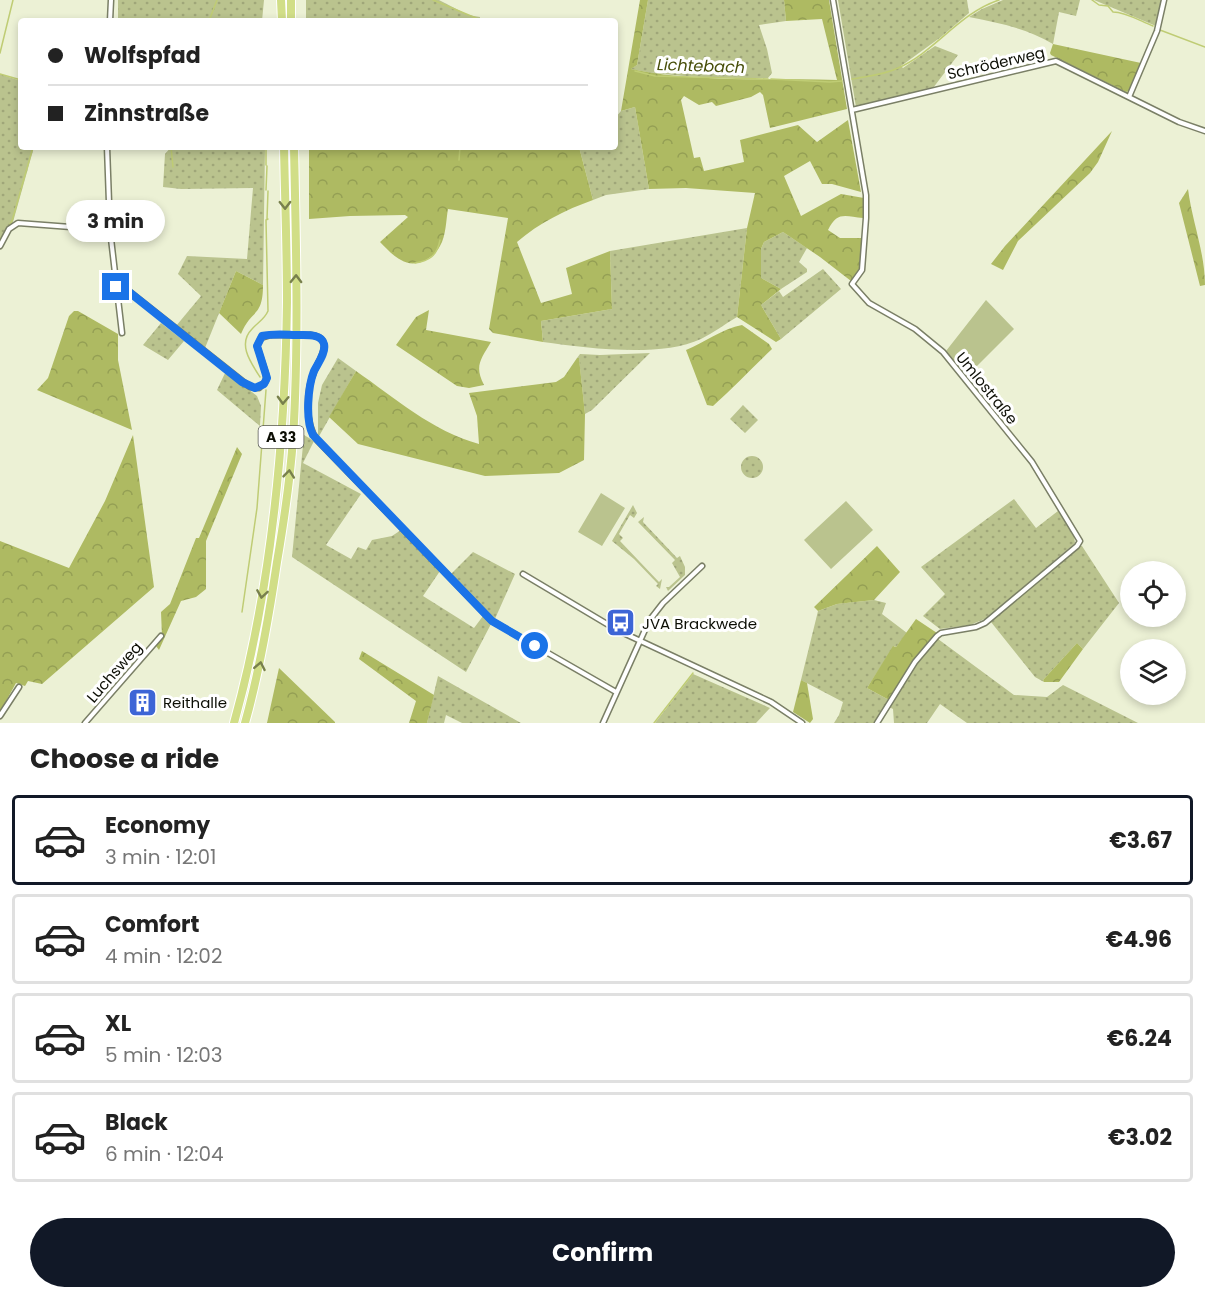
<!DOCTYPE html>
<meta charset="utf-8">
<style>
body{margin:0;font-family:Poppins,sans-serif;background:#f6f6f6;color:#222;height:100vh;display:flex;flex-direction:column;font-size:22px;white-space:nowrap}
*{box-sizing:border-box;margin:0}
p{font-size:20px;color:#767676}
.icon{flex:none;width:33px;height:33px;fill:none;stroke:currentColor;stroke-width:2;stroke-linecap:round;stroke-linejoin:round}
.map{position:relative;height:723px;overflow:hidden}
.drawer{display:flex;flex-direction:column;background:#fff;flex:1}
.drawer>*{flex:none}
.top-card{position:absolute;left:18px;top:18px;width:600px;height:132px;border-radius:6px;box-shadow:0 3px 9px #0003;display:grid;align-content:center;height:132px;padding:0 30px;background:#fff}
.tools{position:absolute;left:1120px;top:561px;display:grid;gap:12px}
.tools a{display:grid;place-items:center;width:66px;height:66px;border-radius:50%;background:#fff;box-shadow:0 3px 9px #0003;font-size:30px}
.end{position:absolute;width:27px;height:27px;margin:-14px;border:8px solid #1a73e8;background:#fff;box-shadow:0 0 0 3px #fff}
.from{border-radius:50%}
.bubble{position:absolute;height:42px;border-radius:21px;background:#fff;box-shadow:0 3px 9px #0003;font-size:20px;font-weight:700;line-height:42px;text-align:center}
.top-card b{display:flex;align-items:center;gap:21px;height:57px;font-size:22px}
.top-card b+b{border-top:2px solid #e0e0e0}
.top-card i{width:15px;height:15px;background:#222}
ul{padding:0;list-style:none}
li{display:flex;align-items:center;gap:18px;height:90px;margin:0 12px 9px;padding:0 18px;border:3px solid #e0e0e0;border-radius:6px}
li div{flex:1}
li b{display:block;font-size:22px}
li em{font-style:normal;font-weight:700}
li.on{border-color:#111827}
li>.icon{width:54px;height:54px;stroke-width:1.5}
h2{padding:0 30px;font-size:27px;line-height:72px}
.action{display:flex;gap:12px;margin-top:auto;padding:12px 30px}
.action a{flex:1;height:69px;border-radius:36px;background:#111827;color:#fff;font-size:24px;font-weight:700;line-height:69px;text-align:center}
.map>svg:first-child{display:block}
.grass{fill:url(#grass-dots)}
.forest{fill:url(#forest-crowns)}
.pitch{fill:#bac38e}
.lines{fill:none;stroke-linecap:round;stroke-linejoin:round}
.stream{stroke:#bfcc74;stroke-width:1.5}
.street-casing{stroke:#7a7f66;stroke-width:7}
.highway-casing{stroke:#fff;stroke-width:10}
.street{stroke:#fff;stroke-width:4}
.highway{stroke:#d1de87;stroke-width:8}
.street-bridge-casing{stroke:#7a7f66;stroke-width:7;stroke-linecap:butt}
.street-bridge{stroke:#fff;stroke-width:4}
.oneway{stroke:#78804c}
.route{stroke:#1a73e8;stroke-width:8}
.labels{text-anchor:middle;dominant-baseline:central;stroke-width:6;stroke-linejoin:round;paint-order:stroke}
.shield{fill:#fff;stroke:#555650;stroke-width:1.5}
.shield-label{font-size:14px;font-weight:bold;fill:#0c0e05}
.street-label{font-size:15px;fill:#0c0e05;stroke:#fff}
.poi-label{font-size:15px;fill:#0c0e05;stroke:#fff;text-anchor:start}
.water-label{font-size:16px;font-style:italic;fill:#474e0a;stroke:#fff}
</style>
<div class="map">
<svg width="1205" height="723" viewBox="0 0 1205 723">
<defs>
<pattern id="grass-dots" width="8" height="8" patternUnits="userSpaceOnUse" patternTransform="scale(1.5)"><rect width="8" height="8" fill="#bac38e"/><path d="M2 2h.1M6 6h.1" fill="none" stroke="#9fa679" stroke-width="1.8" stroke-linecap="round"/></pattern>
<pattern id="forest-crowns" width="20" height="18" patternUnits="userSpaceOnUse" patternTransform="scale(1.5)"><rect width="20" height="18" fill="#aeba62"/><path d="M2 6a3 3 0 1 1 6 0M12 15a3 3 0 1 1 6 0" fill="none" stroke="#949f54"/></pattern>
</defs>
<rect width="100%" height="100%" fill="#ecf1d5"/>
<path class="grass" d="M118,0H264L262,21H118Z
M306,0H439L468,15L480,17V21H306Z
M648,0H784L786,21L759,25L767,49L772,73L768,78C722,78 676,78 630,69L637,65Z
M838,0H967L969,13L941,37L901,66L903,68L935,46L958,55L933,88L856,107Z
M1003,0H1080L1076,16L1059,12L1053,44C1026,28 999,23 969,17L982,9Z
M1094,0H1161L1156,26Z
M0,74L21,81V147H34L13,222L0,243Z
M635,107L649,189L606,195L593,200L579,147H615V118L621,111Z
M171,147H265L263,285L236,271L205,348L176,326L201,296L178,274L187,256L247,259L253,188L181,189L163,187L165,154Z
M747,228L737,317C725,324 713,333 701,339C660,358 587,348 543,342L541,321L612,309L610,251Z
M783,232L807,248L799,262L807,269V272L781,289L761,278V249L764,242Z
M823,269L841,289L781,339L761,305L779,291L783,297Z
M161,323L184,341L168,360L143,345Z
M650,353L592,410L585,414L579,359L577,358L580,354L600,355Z
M338,358L356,371L318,438V403L322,385Z
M226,371L257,396L261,406L260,426L217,390Z
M743,405L758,420L745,433L730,419Z
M304,435L314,441L303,463L361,494L326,545L351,559L358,547L366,550L372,540L392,536L401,530L440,571L423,596L474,628L483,616L491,624L466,672L292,557Z
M741 467a11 11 0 1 1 22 0a11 11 0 1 1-22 0Z
M1014,499L1036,528L1058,511L1074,536L1075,543L987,618L970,625L940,629L923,616L945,594L921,567Z
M633,505L637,513L634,518L630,515L619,534L623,538L620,541L659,582L662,579L660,589L656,586L658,584L634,559L612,541Z
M644,517L643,522L677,558L680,556L685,567V575L668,591L666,587H669L680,577L672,563L675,560L638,522Z
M1080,546H1082L1119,603L1083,649L1077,643L1043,680L1044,682L1035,677L991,622Z
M473,552L515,574L494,621L450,575Z
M874,600L886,603L882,614L907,633L896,647L894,646L867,688L889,700L874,723H834L839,715L843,702L801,680L818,611L837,604Z
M938,639L1014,695L1047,697L1063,685L1138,723H967L940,704L927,723H894L893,709L889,707L916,665Z
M693,674L770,708L756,723H655Z
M438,676L521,723H462L446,715L444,723H427Z"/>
<path class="forest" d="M640,0H648L637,65L631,69C698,83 769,78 837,80L822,19L786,21L784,0H829L847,109L770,128L763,95L760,92L751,97L716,106L712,102L699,105L684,96L681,100L694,158L700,157L704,171L744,162L740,140L798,125L817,142L848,120L861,192L832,184H822L810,161L784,176L801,216L841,194L864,198L863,218C845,216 837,211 828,230L840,238H862L861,266L851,281L820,257L783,232L764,242L761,249V278L781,289L761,305L781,339L776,342L737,317L747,228L755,193L686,188L649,189L635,107L621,111Z
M1053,44L1141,63L1129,91L1126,92L1051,55L1050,53Z
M1112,131L1098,162L1090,173L1018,241L1003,270L991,264L1005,246Z
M309,147H579L593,200C565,210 539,223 517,242L541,303L572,294L566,268L610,251L612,309L541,321L543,342L493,333L489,329L508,218L448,209C446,220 446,236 440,246C433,259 415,269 401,260C393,256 386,248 380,242L408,217L405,215L350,216L309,219Z
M1188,189C1192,221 1205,253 1205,285L1200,286L1179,203Z
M236,271L263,285C263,318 251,309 241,334L219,313Z
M429,310L426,330L491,342C481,359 474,366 484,385L469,388L457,386L396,345L416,317Z
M74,311H78L118,334V360L132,430L37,390L48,378L69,316Z
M742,325L769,344L772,349C752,368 734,387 713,406L707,405L686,350C704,343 723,328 742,325Z
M577,358H579L585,414L584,460L559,473L485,476L358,444L329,417L356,371C395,398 432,431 479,444L477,416L469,393L556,382L564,377Z
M133,435L154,587L42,684L28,681L25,686L16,683L0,712V541L69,568L105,501Z
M237,447L242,454L206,541V589L196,597L181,601L159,650L156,646L162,636L161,612L170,604L196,538H199Z
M877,546L900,572L874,600L837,604L818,611L814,607Z
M916,619L937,633L912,662L889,700L867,688L893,646L896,647Z
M1077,643L1083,649L1059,682H1044L1043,680Z
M362,651L434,695L427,723H409L416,701L359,659Z
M279,668L335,722V723H267Z
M801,680L807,683L813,719L810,723L793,712Z"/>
<path class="pitch" d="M986,300L1014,329L966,377L946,354V351Z
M601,493L625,508L602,546L578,532Z
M846,501L873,530L831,569L804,540Z"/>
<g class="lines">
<path class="stream" d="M433,0L483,21
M1092,0L1099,5L1108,6L1113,12C1126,12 1140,21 1153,26
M209,21L217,0
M1160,30L1205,47
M0,53L13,0
M615,65H616
M635,71L655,76L768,79
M0,74L21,80
M771,79L830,82L842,81
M852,79C867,76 884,75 898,68C935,52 959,13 999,0
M171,147L173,167
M266,147V165
M459,160L460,147
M266,190L267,166
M267,219L268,191
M0,240L12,221L33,147
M415,263C429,261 437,256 440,240
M260,377C251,363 237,344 252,329C258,322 264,320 268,311L266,220L268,219
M242,612L257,508L266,390
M654,723L693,673"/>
<defs>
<path id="street" d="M833,0L866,195V218L862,270L852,284L869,303L915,329L943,352L1032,462L1080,541L1077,546L985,623L976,627L941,633L937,636L915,662L877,723
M110,21L111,0
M1129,97L1157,31L1164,0
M852,110L1056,61L1179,122L1205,131
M107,147L110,230L122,333
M0,246L9,229L18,223L110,230
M116,287L125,288L250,387L259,388L266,381V374L257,346L261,338L271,335
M311,335C318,336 324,339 324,346C324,355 317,364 314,372C306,391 305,424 317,440L492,621L616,692
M523,574L617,630L771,702L802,723
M0,716L19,687
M85,723L161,636
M603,723L649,621L663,603L702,566"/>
<path id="highway" d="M281,0L282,21
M291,0V21
M234,723C272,587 285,444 287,302C287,251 285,199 284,147
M245,723C260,670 269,616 277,562C284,521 290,480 293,439C299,342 296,244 294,147"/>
</defs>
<use href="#street" class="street-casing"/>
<use href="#highway" class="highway-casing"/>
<use href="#street" class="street"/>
<use href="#highway" class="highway"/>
<defs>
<path id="street-bridge" d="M271,335H311"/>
</defs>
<use href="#street-bridge" class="street-bridge-casing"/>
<use href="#street-bridge" class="street-bridge"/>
</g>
<defs><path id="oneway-chevron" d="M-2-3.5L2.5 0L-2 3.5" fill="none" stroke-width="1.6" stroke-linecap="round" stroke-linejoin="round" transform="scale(1.5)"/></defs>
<g class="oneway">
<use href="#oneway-chevron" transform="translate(285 205) rotate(89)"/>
<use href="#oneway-chevron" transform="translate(296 279) rotate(-89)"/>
<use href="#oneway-chevron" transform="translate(283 400) rotate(92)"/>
<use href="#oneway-chevron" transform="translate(289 474) rotate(-84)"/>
<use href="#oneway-chevron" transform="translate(262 594) rotate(99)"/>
<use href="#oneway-chevron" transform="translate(260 666) rotate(-79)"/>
</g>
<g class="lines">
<path class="route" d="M116,287L124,288L242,382L255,388L264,384L267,378L257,346L262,336C274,333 288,335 300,335C308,335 322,334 324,344C326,353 318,363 314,371C308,386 305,420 313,435L492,621L535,646"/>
</g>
<defs>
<symbol id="bus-square" viewBox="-11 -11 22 22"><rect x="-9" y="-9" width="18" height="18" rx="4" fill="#3d65d6" stroke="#fff"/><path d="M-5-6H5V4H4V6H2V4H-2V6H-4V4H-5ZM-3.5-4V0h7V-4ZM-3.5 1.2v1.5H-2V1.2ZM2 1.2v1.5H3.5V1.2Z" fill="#fff"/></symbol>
<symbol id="building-square" viewBox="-11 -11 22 22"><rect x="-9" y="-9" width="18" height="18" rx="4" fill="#3d65d6" stroke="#fff"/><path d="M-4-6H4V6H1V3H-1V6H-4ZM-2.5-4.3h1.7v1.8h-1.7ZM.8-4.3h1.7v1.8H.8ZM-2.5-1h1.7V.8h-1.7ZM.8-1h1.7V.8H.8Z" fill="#fff"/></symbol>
</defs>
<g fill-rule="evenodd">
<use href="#bus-square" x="604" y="606" width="33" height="33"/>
<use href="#building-square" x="126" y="686" width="33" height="33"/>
</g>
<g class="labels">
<rect class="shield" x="258.5" y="426" width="45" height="22" rx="4.5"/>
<g class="shield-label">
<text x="281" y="437">A 33</text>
</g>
<g class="street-label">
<text transform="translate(996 63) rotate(-13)">Schröderweg</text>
<text transform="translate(987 388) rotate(51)">Umlostraße</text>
<text transform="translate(114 672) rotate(-49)">Luchsweg</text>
</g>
<g class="poi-label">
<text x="642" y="623">JVA Brackwede</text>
<text x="163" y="702">Reithalle</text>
</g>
<g class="water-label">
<text transform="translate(701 66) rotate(2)">Lichtebach</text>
</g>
</g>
</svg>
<div class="tools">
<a><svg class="icon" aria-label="locate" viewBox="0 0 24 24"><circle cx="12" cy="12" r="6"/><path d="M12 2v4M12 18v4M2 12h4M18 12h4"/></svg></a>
<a><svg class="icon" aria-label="layers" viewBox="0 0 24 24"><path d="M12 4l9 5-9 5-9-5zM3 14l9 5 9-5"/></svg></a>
</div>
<i class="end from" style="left:535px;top:646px"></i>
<i class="end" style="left:116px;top:287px"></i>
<div class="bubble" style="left:66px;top:200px;width:99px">3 min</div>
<div class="top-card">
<b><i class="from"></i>Wolfspfad</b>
<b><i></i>Zinnstraße</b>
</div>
</div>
<section class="drawer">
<h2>Choose a ride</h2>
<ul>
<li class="on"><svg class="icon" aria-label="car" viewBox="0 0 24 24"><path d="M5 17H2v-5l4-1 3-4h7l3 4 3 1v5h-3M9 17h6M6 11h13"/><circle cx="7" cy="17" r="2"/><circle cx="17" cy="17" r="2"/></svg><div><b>Economy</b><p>3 min · 12:01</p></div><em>€3.67</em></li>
<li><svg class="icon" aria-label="car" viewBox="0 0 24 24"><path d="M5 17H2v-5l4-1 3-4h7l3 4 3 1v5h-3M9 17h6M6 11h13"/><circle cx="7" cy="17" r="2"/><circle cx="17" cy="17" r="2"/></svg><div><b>Comfort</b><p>4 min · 12:02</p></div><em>€4.96</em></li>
<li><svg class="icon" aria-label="car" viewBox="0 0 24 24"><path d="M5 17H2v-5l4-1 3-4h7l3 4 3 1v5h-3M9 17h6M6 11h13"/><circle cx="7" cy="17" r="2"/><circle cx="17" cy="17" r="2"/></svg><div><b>XL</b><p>5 min · 12:03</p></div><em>€6.24</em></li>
<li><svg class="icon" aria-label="car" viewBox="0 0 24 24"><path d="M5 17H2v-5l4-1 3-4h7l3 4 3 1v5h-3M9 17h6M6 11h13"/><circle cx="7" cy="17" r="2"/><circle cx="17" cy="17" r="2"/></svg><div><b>Black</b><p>6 min · 12:04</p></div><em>€3.02</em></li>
</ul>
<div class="action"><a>Confirm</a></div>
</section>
